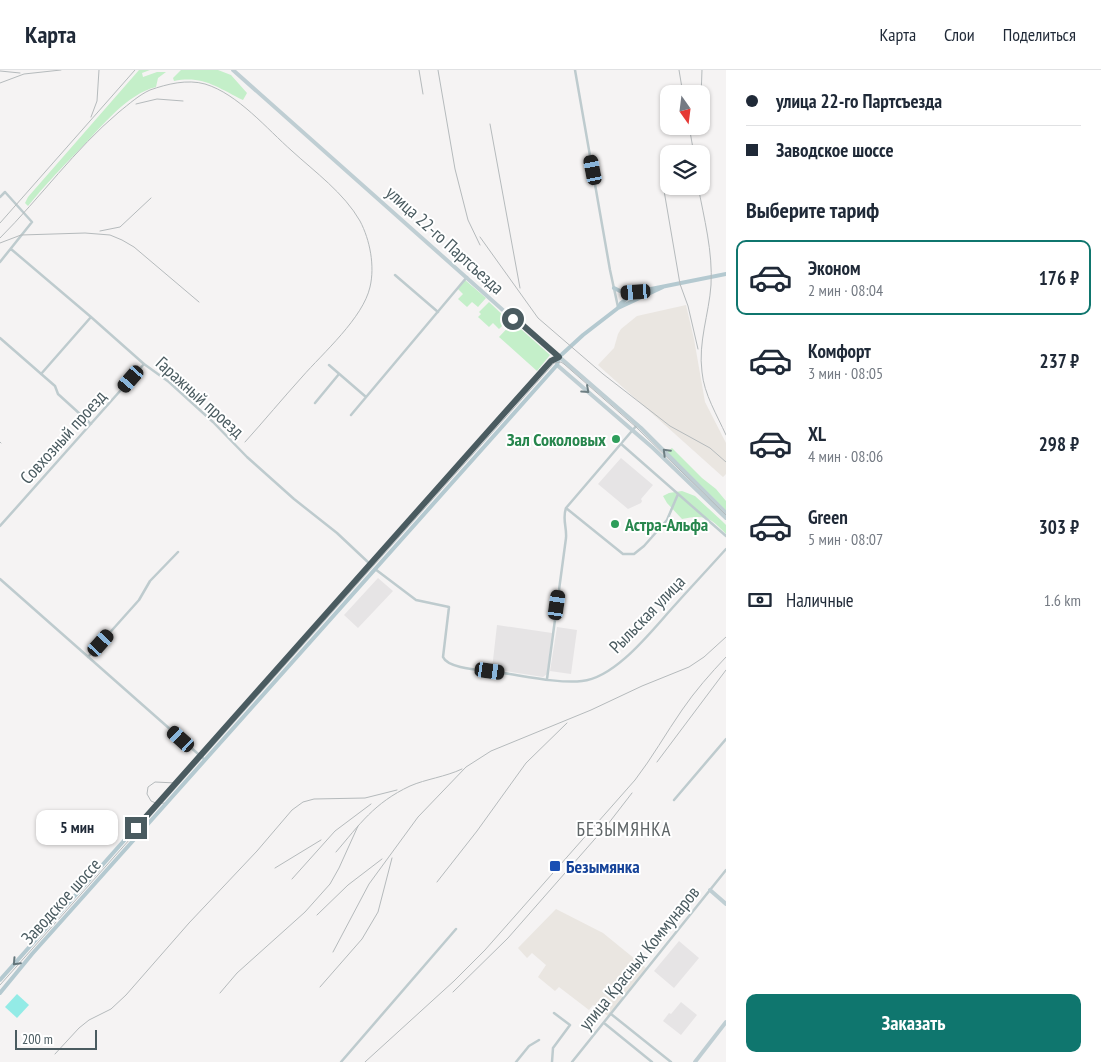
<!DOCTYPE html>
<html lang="ru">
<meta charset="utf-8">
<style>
body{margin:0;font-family:"PT Sans Narrow",sans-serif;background:#f2f2f3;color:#1f2937;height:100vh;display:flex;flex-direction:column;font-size:19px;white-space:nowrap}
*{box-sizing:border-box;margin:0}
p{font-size:16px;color:#747a83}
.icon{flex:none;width:28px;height:28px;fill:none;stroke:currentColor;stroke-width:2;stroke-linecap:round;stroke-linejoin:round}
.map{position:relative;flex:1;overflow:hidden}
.sheet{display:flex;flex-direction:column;background:#fff;width:375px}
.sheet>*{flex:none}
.banner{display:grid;align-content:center;height:110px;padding:0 20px;background:#fff}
.needle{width:32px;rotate:166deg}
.fabs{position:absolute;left:660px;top:15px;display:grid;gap:10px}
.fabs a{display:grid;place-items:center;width:50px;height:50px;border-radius:10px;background:#fff;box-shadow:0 1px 4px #0004;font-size:25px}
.scale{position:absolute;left:15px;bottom:12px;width:82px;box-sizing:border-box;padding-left:5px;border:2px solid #4a5b60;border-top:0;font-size:14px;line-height:18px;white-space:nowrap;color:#4a5b60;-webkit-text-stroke:4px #fff;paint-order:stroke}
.end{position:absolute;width:22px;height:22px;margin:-11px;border:6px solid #4a5b60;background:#fff;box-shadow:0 0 0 2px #fff}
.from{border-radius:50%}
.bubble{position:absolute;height:35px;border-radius:10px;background:#fff;box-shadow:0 1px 4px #0004;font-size:16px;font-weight:700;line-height:35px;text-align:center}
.car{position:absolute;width:15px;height:30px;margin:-15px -8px;border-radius:6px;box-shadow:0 0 4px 1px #0007;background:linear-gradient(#222 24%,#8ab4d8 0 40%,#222 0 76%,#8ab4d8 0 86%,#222 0)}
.banner b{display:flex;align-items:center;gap:18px;height:48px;font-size:19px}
.banner b+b{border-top:1px solid #e0e1e3}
.banner i{width:12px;height:12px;background:#1f2937}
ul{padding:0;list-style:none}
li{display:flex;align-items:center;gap:15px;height:75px;margin:0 10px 8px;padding:0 10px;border:2px solid transparent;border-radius:10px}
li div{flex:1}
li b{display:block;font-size:19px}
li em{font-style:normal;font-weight:700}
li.current{border-color:#0f766e}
li>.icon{width:45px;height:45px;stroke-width:1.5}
h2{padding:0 20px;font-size:22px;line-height:60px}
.pay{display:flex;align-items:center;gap:12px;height:55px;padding:0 20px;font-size:19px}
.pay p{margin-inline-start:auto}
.cta{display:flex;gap:10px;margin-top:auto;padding:10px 20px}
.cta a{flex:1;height:58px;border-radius:10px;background:#0f766e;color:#fff;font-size:20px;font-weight:700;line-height:58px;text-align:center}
header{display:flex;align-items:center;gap:30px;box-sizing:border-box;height:70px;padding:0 25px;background:#fff;border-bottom:1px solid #e0e1e3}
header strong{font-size:24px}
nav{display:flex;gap:28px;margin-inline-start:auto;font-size:18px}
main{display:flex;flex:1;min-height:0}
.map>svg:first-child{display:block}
.commercial{fill:#eae6e1}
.education{fill:#e6e4e5}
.green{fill:#c4efc9}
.water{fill:#93ebe6}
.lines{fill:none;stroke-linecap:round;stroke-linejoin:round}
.street{stroke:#becbce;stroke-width:2.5}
.secondary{stroke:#bfced3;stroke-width:4}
.primary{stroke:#b4c9d0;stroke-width:4}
.tram{stroke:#b5babc;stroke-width:1}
.rail{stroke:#b5babc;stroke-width:1}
.oneway{stroke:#6d7e82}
.oneway2{stroke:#64767c}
.route{stroke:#4a5b60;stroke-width:6}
.leisure-dot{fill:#2e9e5b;stroke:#fff;stroke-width:2}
.transit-dot{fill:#1a4fb4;stroke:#fff;stroke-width:2}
.labels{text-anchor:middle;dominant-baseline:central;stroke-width:4;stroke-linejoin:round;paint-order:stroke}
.street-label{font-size:18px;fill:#4a5b60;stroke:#fff}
.leisure-label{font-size:18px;font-weight:bold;fill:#27864d;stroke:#fff;text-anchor:end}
.transit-label{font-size:18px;font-weight:bold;fill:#164399;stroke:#fff;text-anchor:start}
.neighbourhood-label{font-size:19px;letter-spacing:1px;fill:#5f6567;stroke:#fff}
</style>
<header>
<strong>Карта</strong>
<nav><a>Карта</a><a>Слои</a><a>Поделиться</a></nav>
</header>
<main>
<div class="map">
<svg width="726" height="992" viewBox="0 0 726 992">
<rect width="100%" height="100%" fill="#f5f3f3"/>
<path class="commercial" d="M686,235L694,269L705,332L726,373V404L723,407L598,295L614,278L618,264L621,259L637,246Z
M556,839L603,863L646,898L608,946L593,935L589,940L559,917L555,921L538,907L546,895L532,883L527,888L518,878Z"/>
<path class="education" d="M621,388L653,415L641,429L642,431L641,433L628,439L598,414Z
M378,508L393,521L358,558L344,545Z
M497,555L552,563L547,604L543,607L492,599Z
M557,557L577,560L571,604L550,601Z
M679,871L699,888L674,918L654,901Z
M681,932L697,945L681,965L663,951L669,943L671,944Z"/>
<path class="green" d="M139,0H150L142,3L143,7L157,2H166L158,8L156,17C127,24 102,56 82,77C63,96 45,115 28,136L25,133L28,127Z
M181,0H218L231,5L247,23L243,30C218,18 203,5 174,11L173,8Z
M465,210L486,228L478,237L472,232L467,237L458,229L463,224L458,219Z
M489,232L508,250L499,259L493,253L489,257L478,247L481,244L479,242Z
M513,252L550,285L537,301L499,267Z
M672,378L702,408L716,419L726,431V441L667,382Z
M682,421L695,426L722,451L726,455V464C711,448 705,444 682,449L667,433L663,426L669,423Z"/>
<path class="water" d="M17,924L29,935L17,948L5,937Z"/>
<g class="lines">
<path class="street" d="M575,0L610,200L618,237
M0,127L5,122L32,152L0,192
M11,179L91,247L144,294L169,312L213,352L247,387L294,429L337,463L370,494
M395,205L438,242
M0,268L55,316L58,324L91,354
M329,295L366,327
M41,304L91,247
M315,333L339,304
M351,345L467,207
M620,373L726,466
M566,438L623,484H634L644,476L667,450L678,424
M0,456L144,294
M375,499L416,530L449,537L443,587C448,599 483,600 496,602C520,605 559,614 582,611C616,608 653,559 675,535C692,516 709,498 726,479
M0,509L205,690
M88,587L139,530L150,511L178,482
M547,609L566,468C567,457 562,449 566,438L637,355
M674,730L726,669
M611,944L671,992
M604,953L652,992
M341,992L456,859
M516,992L529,976L539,970
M552,992L553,978L570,955L554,943
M572,992L726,800"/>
<path class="secondary" d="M233,0L513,249L518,251L641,358L726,443
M557,295L653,378L726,448
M710,820L726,834
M695,992L726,952"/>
<path class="primary" d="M614,218L624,223L636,222
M618,238L621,233L636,222L726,204
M0,910L551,291L559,287L583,265L618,238L663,217
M0,923L32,884L557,295L559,287"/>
<path class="tram" d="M164,733L158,734L151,731L147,724L148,717L155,712L176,713L181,711
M0,915L554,293L561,292L564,294L636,357L726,445"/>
<path class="rail" d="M419,0L423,24
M438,0L455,99L468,150L480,175
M679,0L683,24
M0,1L20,3
M0,13L24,4L61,0
M701,28L702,0
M136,34L157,29L183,31
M91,47L97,31L99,0
M490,54L520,218
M689,56L694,84
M661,103L680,214L688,236L698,279
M698,116C704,148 713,182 711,215C709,244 698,272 702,302C704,324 717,345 726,365
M0,153L135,0
M100,161L120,157L151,128
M480,167L538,248L603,304L670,356L710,378L726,392
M0,168C41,127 75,79 119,42C129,34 139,25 150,20C167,14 187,9 205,14C238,24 267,59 292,81C315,102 344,123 360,151C370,170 375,196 370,217C363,248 323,283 302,307C283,328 264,351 245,372
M0,173L21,165L85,163L110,165L122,170L134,177L199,232
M0,372L1,373
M657,692L726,600
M336,782C360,754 374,733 410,716C426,709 445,707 462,699
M275,798L321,770
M292,809L335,761L371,734
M437,812L477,761L526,693L567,653
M317,845L348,815L382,789
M333,882L369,814L418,747L466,697L491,681L591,640L642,616L689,597L704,587L726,567
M320,917L362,869L378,842L392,788
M453,922L508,868L608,754L632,723
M220,923L237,903L305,842L330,814L339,798L358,756
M55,984L79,958L89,950L111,939L126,925L189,853L257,781L292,740L303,732L314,729L365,728L397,720
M365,992L454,911L485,880L635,710C652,688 666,663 682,640C695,621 710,604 726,587"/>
</g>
<defs><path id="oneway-chevron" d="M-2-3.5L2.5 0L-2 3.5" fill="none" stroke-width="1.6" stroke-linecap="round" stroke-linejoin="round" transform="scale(1.25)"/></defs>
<g class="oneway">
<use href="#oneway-chevron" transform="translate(586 320) rotate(42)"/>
<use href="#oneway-chevron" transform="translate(666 382) rotate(-135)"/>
</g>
<use class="oneway2" href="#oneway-chevron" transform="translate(16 892) rotate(133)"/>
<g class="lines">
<path class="route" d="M136,758L500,348L551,291L559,287L518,251L513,249"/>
</g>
<g class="leisure-dot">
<circle cx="616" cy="369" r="5"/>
<circle cx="615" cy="454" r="5"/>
</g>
<rect class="transit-dot" x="549" y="790" width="12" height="12" rx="2.5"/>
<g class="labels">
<g class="street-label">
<text transform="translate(445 170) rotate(42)">улица 22-го Партсъезда</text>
<text transform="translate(200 327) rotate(42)">Гаражный проезд</text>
<text transform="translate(63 367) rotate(-48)">Совхозный проезд</text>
<text transform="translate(647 544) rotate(-46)">Рыльская улица</text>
<text transform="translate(61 831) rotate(-48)">Заводское шоссе</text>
<text transform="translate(639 888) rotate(-51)">улица Красных Коммунаров</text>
</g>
<g class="leisure-label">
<text x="606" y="369">Зал Соколовых</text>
<text x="625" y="454" text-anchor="start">Астра-Альфа</text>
</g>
<g class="transit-label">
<text x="566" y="796">Безымянка</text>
</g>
<g class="neighbourhood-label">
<text x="624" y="759">БЕЗЫМЯНКА</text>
</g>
</g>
</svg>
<div class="fabs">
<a><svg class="needle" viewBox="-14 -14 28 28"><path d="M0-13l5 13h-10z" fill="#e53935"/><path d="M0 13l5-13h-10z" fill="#747a83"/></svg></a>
<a><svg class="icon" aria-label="layers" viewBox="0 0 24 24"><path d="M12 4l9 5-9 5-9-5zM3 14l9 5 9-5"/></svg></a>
</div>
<div class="scale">200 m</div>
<i class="end from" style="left:513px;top:249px"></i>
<i class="end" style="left:136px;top:758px"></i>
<div class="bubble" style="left:36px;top:740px;width:82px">5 мин</div>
<i class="car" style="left:593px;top:100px;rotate:349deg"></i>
<i class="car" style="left:636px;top:222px;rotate:266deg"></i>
<i class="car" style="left:131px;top:309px;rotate:221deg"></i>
<i class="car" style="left:557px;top:535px;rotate:8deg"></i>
<i class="car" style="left:101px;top:573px;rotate:42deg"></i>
<i class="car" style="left:490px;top:601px;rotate:98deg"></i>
<i class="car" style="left:181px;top:669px;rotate:312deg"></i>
</div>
<section class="sheet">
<div class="banner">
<b><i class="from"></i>улица 22-го Партсъезда</b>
<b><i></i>Заводское шоссе</b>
</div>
<h2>Выберите тариф</h2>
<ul>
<li class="current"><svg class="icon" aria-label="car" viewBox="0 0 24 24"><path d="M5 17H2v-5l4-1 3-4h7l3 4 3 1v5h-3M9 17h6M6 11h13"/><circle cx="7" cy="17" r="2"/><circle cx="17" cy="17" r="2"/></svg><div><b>Эконом</b><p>2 мин · 08:04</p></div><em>176 ₽</em></li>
<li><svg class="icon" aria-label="car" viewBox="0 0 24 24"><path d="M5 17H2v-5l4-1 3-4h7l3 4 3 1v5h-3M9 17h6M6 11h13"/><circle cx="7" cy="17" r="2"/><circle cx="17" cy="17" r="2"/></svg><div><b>Комфорт</b><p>3 мин · 08:05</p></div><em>237 ₽</em></li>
<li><svg class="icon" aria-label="car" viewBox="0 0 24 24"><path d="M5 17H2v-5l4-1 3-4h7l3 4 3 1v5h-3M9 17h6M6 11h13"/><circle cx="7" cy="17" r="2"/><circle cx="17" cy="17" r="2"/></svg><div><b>XL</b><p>4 мин · 08:06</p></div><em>298 ₽</em></li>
<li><svg class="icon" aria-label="car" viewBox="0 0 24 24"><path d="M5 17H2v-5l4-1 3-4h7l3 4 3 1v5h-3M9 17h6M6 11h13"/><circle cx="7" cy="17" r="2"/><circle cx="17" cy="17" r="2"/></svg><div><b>Green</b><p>5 мин · 08:07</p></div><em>303 ₽</em></li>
</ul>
<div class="pay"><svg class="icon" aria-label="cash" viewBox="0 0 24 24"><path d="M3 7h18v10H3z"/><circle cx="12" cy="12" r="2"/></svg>Наличные<p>1.6 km</p></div>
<div class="cta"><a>Заказать</a></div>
</section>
</main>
